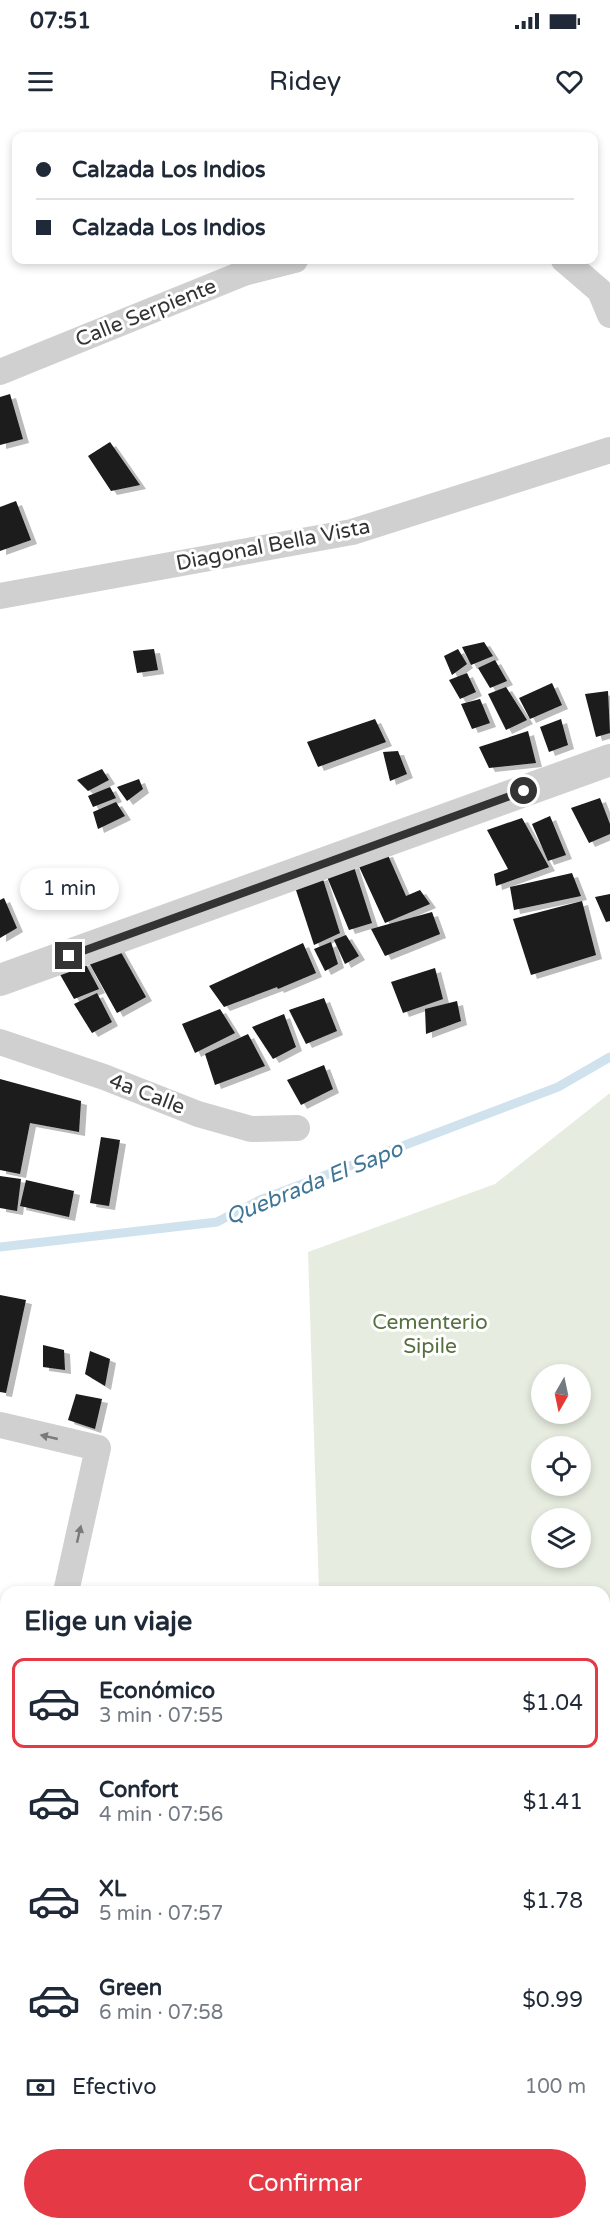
<!DOCTYPE html>
<html lang="es">
<meta charset="utf-8">
<style>
body{margin:0;font-family:"Varela Round",sans-serif;background:#f6f6f7;color:#1f2937;height:100vh;display:flex;flex-direction:column;font-size:22px;white-space:nowrap}
*{box-sizing:border-box;margin:0}
p{font-size:20px;color:#747a83}
.icon{flex:none;width:33px;height:33px;fill:none;stroke:currentColor;stroke-width:2;stroke-linecap:round;stroke-linejoin:round}
.map{position:relative;flex:1;overflow:hidden}
.side{position:absolute;left:0px;top:1466px;width:610px;height:644px;display:flex;flex-direction:column;background:#fff;border-radius:18px 18px 0 0;box-shadow:0 3px 9px #0003}
.side>*{flex:none}
.banner{position:absolute;left:12px;top:12px;width:586px;height:132px;border-radius:12px;box-shadow:0 3px 9px #0003;display:grid;align-content:center;height:132px;padding:0 24px;background:#fff}
.needle{width:39px;rotate:189deg}
.buttons{position:absolute;left:531px;top:1244px;display:grid;gap:12px}
.buttons a{display:grid;place-items:center;width:60px;height:60px;border-radius:50%;background:#fff;box-shadow:0 3px 9px #0003;font-size:30px}
.end{position:absolute;width:27px;height:27px;margin:-14px;border:8px solid #333;background:#fff;box-shadow:0 0 0 3px #fff}
.from{border-radius:50%}
.bubble{position:absolute;height:42px;border-radius:21px;background:#fff;box-shadow:0 3px 9px #0003;font-size:20px;font-weight:600;line-height:42px;text-align:center}
.banner b{display:flex;align-items:center;gap:21px;height:57px;font-size:22px}
.banner b+b{border-top:2px solid #e0e1e3}
.banner i{width:15px;height:15px;background:#1f2937}
ul{padding:0;list-style:none}
li{display:flex;align-items:center;gap:18px;height:90px;margin:0 12px 9px;padding:0 12px;border:3px solid transparent;border-radius:12px}
li div{flex:1}
li b{display:block;font-size:22px}
li em{font-style:normal;font-weight:600}
li.current{border-color:#e63946}
li>.icon{width:54px;height:54px;stroke-width:1.5}
h2{padding:0 24px;font-size:27px;line-height:72px}
.pay{display:flex;align-items:center;gap:15px;height:66px;padding:0 24px;font-size:22px}
.pay p{margin-inline-start:auto}
.button{display:flex;gap:12px;margin-top:auto;padding:12px 24px}
.button a{flex:1;height:69px;border-radius:36px;background:#e63946;color:#fff;font-size:24px;font-weight:600;line-height:69px;text-align:center}
.status{display:flex;justify-content:space-between;align-items:center;height:42px;padding:0 30px;background:#fff;direction:ltr}
.status svg{height:16px;fill:currentColor}
header{display:flex;justify-content:space-between;align-items:center;height:78px;padding:0 24px;background:#fff;font-size:27px;font-weight:600}
.map>svg:first-child{display:block}
.green{fill:#e6ecdf;fill-rule:evenodd}
.lines{fill:none;stroke-linecap:round;stroke-linejoin:round}
.stream{stroke:#cfe2ee;stroke-width:9}
.building{fill:#1a1a1a;filter:url(#shadow)}
.minor{stroke:#d0d0d0;stroke-width:26}
.tertiary{stroke:#d0d0d0;stroke-width:32}
.oneway{fill:#7a7a7a}
.route{stroke:#333;stroke-width:8}
.labels{text-anchor:middle;dominant-baseline:central;stroke-width:6;stroke-linejoin:round;paint-order:stroke}
.street-label{font-size:21px;fill:#333;stroke:#fff}
.park-label{font-size:21px;fill:#56703f;stroke:#fff}
.water-label{font-size:22px;font-style:italic;fill:#3f7597;stroke:#fff}
</style>
<div class="status"><b>07:51</b><svg viewBox="0 0 49 12"><path d="M0 12V9h3v3zM5 12V6h3v6zM10 12V3h3v9zM15 12V0h3v12zM26 1h20v11H26zM47 4h2v5h-2z"/></svg></div>
<header><svg class="icon" aria-label="menu" viewBox="0 0 24 24"><path d="M4 6h16M4 12h16M4 18h16"/></svg>Ridey<svg class="icon" aria-label="heart" viewBox="0 0 24 24"><path d="M12 20l-8-8c-3-5 5-10 8-4 3-6 11-1 8 4z"/></svg></header>
<div class="map">
<svg width="610" height="2108" viewBox="0 0 610 2108">
<defs>
<filter id="shadow"><feDropShadow dx="6" dy="4" stdDeviation="0" flood-color="#0004"/></filter>
</defs>
<rect width="100%" height="100%" fill="#fff"/>
<path class="green" d="M610,973V1626L604,1624V1472L319,1471L308,1132L495,1064ZM542,1254H580V1293H542ZM542,1326H580V1365H542ZM542,1398H580V1437H542Z
M6,1757V2103H604L605,1800H610V2108H0V1758Z"/>
<g class="lines">
<path class="stream" d="M0,1127L217,1102L260,1080L558,967L610,937"/>
</g>
<path class="building" d="M10,274L23,319L0,325V277Z
M110,322L140,365L111,371L88,336Z
M16,381L31,420L0,431V387Z
M484,522L493,536L471,545L462,527Z
M154,529L158,550L137,553L133,531Z
M458,529L467,544L452,555L444,536Z
M495,540L507,561L490,568L478,548Z
M467,553L476,572L460,579L449,560Z
M552,563L562,585L530,599L519,578Z
M506,567L527,600L506,610L488,574Z
M608,571L610,613L596,617L585,574Z
M480,579L490,603L472,609L461,584Z
M375,599L386,622L318,647L307,622Z
M561,599L568,625L549,632L540,607Z
M528,611L536,643L489,648L479,627Z
M398,631L407,654L390,661L383,632Z
M102,649L109,660L88,671L77,660Z
M139,659L143,669L127,681L117,667Z
M110,667L116,678L93,687L88,676Z
M600,678L610,704V714L589,723L571,688Z
M116,682L125,696L98,709L93,692Z
M550,696L566,735L548,741L532,704Z
M522,698L549,747L496,766L494,754L508,749L487,710Z
M387,733L406,776L420,770L430,784L385,803L356,740Z
M353,744L372,803L349,810L325,752Z
M572,753L581,776L514,790L510,767Z
M322,756L340,813L314,825L294,764Z
M610,774V801L606,802L595,777Z
M4,778L17,808L0,818V780Z
M582,781L596,835L531,855L513,799Z
M432,792L440,814L385,836L371,809Z
M346,815L359,836L345,844L334,820Z
M331,822L338,844L325,851L314,829Z
M303,823L316,853L278,869L277,867L224,887L209,866Z
M118,827L146,877L117,893L87,839Z
M84,841L99,869L74,879L58,851Z
M435,848L443,879L403,893L391,862Z
M97,873L112,902L92,913L74,884Z
M324,878L337,911L306,924L289,890Z
M457,881L461,901L426,914L425,889Z
M220,889L235,913L195,933L182,904Z
M284,894L296,927L273,939L252,907Z
M248,914L265,946L215,965L205,934Z
M324,945L333,969L301,985L287,960Z
M0,959L81,981L79,1012L30,1003L20,1054L0,1050Z
M101,1017L120,1020L109,1086L90,1083Z
M0,1056L21,1059L17,1091L0,1088Z
M26,1060L74,1071L69,1097L20,1086Z
M0,1175L26,1180L6,1273L0,1272Z
M43,1225L64,1230L65,1250L43,1247Z
M90,1231L110,1239L105,1266L85,1254Z
M76,1274L102,1279L95,1309L68,1300Z"/>
<g class="lines">
<path class="minor" d="M564,140L600,171L610,195
M0,252L244,153L295,140
M0,476L352,412L610,330
M0,922L104,957L198,994L251,1009L297,1008
M0,1305L98,1328L66,1472
M0,1731L6,1728
M604,1776H610"/>
<path class="tertiary" d="M0,860L610,640"/>
</g>
<defs><path id="oneway-solid" d="M-6-.8H1V-3.2L6.5 0L1 3.2V.8H-6Z" transform="scale(1.5)"/></defs>
<g class="oneway">
<use href="#oneway-solid" transform="translate(49 1317) rotate(-167)"/>
<use href="#oneway-solid" transform="translate(79 1414) rotate(-77)"/>
</g>
<g class="lines">
<path class="route" d="M69,836L524,671"/>
</g>
<g class="labels">
<g class="street-label">
<text transform="translate(146 193) rotate(-22)">Calle Serpiente</text>
<text transform="translate(273 425) rotate(-11)">Diagonal Bella Vista</text>
<text transform="translate(147 974) rotate(21)">4a Calle</text>
</g>
<g class="park-label">
<text x="430" y="1202">Cementerio<tspan x="430" dy="24">Sipile</tspan></text>
</g>
<g class="water-label">
<text transform="translate(314 1063) rotate(-22)">Quebrada El Sapo</text>
</g>
</g>
</svg>
<div class="buttons">
<a><svg class="needle" viewBox="-14 -14 28 28"><path d="M0-13l5 13h-10z" fill="#e53935"/><path d="M0 13l5-13h-10z" fill="#747a83"/></svg></a>
<a><svg class="icon" aria-label="locate" viewBox="0 0 24 24"><circle cx="12" cy="12" r="6"/><path d="M12 2v4M12 18v4M2 12h4M18 12h4"/></svg></a>
<a><svg class="icon" aria-label="layers" viewBox="0 0 24 24"><path d="M12 4l9 5-9 5-9-5zM3 14l9 5 9-5"/></svg></a>
</div>
<i class="end from" style="left:524px;top:671px"></i>
<i class="end" style="left:69px;top:836px"></i>
<div class="bubble" style="left:20px;top:748px;width:99px">1 min</div>
<div class="banner">
<b><i class="from"></i>Calzada Los Indios</b>
<b><i></i>Calzada Los Indios</b>
</div>
<section class="side">
<h2>Elige un viaje</h2>
<ul>
<li class="current"><svg class="icon" aria-label="car" viewBox="0 0 24 24"><path d="M5 17H2v-5l4-1 3-4h7l3 4 3 1v5h-3M9 17h6M6 11h13"/><circle cx="7" cy="17" r="2"/><circle cx="17" cy="17" r="2"/></svg><div><b>Económico</b><p>3 min · 07:55</p></div><em>$1.04</em></li>
<li><svg class="icon" aria-label="car" viewBox="0 0 24 24"><path d="M5 17H2v-5l4-1 3-4h7l3 4 3 1v5h-3M9 17h6M6 11h13"/><circle cx="7" cy="17" r="2"/><circle cx="17" cy="17" r="2"/></svg><div><b>Confort</b><p>4 min · 07:56</p></div><em>$1.41</em></li>
<li><svg class="icon" aria-label="car" viewBox="0 0 24 24"><path d="M5 17H2v-5l4-1 3-4h7l3 4 3 1v5h-3M9 17h6M6 11h13"/><circle cx="7" cy="17" r="2"/><circle cx="17" cy="17" r="2"/></svg><div><b>XL</b><p>5 min · 07:57</p></div><em>$1.78</em></li>
<li><svg class="icon" aria-label="car" viewBox="0 0 24 24"><path d="M5 17H2v-5l4-1 3-4h7l3 4 3 1v5h-3M9 17h6M6 11h13"/><circle cx="7" cy="17" r="2"/><circle cx="17" cy="17" r="2"/></svg><div><b>Green</b><p>6 min · 07:58</p></div><em>$0.99</em></li>
</ul>
<div class="pay"><svg class="icon" aria-label="cash" viewBox="0 0 24 24"><path d="M3 7h18v10H3z"/><circle cx="12" cy="12" r="2"/></svg>Efectivo<p>100 m</p></div>
<div class="button"><a>Confirmar</a></div>
</section>
</div>
